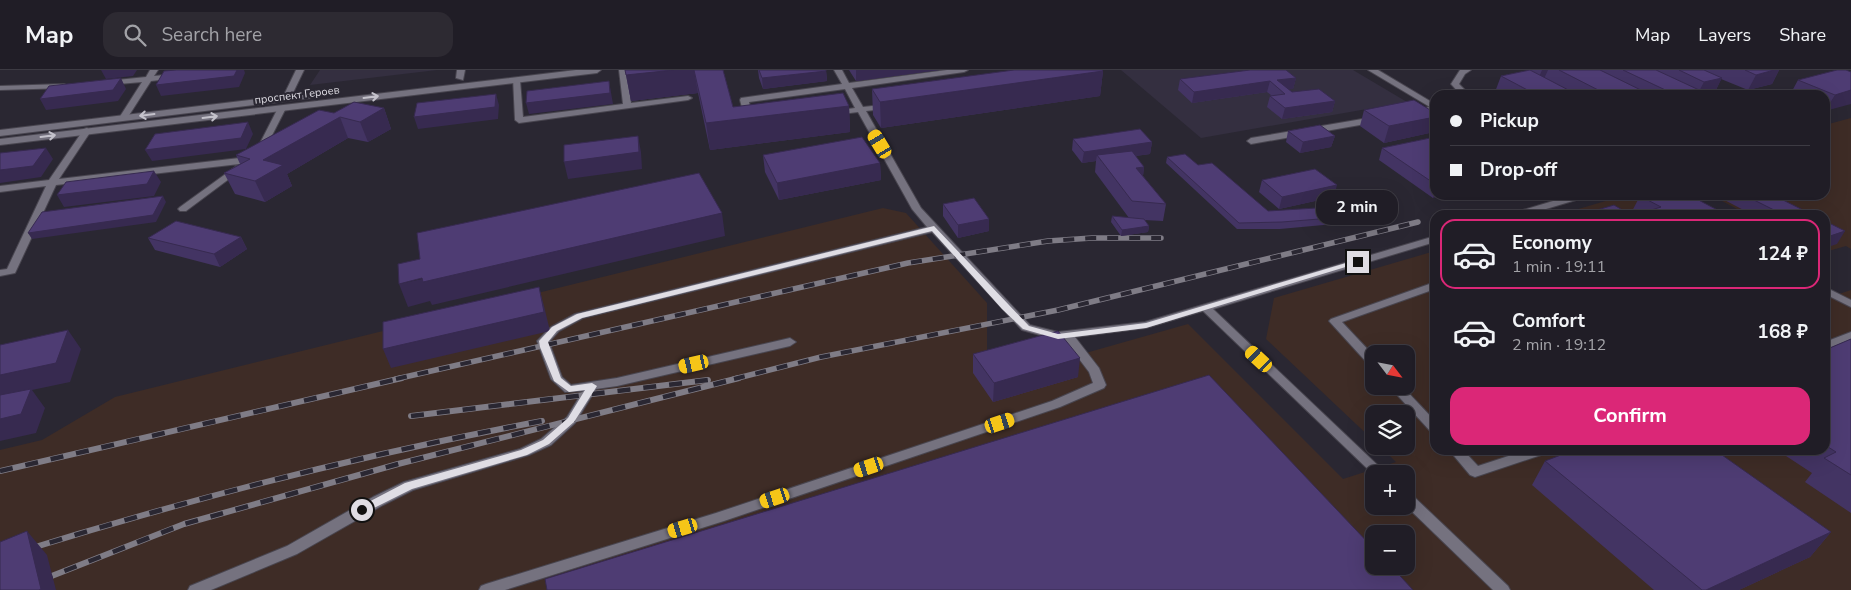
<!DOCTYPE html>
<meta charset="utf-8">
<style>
body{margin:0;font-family:"Nunito Sans",sans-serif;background:#2d2a32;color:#f1f3f6;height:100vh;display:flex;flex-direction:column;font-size:19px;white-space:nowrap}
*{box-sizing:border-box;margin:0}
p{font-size:16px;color:#a2a2a7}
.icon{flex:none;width:28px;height:28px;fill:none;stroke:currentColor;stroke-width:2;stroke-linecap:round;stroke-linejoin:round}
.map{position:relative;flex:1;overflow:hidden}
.side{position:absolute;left:1430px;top:140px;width:400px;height:245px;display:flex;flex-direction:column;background:#201d26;border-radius:15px;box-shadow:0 5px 20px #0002,0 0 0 1px #3d3b43}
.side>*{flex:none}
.top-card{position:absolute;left:1430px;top:20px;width:400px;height:110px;border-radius:15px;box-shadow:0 5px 20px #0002,0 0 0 1px #3d3b43;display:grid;align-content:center;height:110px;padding:0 20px;background:#201d26}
.needle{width:32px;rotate:122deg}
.fabs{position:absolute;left:1365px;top:275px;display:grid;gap:10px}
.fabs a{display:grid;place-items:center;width:50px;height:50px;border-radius:10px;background:#201d26;box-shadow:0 5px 20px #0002,0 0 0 1px #3d3b43;font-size:25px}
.end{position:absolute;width:22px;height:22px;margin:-11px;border:6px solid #dfdde4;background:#111;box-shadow:0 0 0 2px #111}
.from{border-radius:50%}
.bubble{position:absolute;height:35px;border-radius:15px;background:#201d26;box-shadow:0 5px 20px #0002,0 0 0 1px #3d3b43;font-size:16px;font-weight:700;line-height:35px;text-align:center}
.car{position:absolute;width:15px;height:30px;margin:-15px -8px;border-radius:6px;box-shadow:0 0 4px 1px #0007;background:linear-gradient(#f5c518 24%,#345 0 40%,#f5c518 0 76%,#345 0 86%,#f5c518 0)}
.top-card b{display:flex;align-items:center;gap:18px;height:48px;font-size:19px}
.top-card b+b{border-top:1px solid #3d3b43}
.top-card i{width:12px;height:12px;background:#f1f3f6}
ul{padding:9px 0 0;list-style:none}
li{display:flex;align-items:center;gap:15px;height:70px;margin:0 10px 8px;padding:0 10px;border:2px solid transparent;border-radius:15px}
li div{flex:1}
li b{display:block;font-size:19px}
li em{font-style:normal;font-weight:700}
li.active{border-color:#db2777}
li>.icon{width:45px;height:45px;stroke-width:1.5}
.primary-button{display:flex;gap:10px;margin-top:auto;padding:10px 20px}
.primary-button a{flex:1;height:58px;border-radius:15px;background:#db2777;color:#fff;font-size:20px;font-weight:700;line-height:58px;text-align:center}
header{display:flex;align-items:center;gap:30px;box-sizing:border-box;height:70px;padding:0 25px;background:#201d26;border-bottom:1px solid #3d3b43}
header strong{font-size:24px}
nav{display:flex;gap:28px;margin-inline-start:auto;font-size:18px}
.search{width:350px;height:45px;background:#2d2a32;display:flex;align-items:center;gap:12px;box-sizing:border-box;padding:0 18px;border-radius:15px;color:#a2a2a7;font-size:19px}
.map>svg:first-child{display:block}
.industrial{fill:#3e2c26;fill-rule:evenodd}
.built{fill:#342f40}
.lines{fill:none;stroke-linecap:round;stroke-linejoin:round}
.lane-casing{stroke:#48454f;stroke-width:2}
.secondary-casing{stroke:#48454f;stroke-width:2}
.lane{fill:#75727f;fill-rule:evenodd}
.secondary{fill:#75727f;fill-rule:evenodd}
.rail-far1-casing{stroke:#7f7c86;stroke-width:5.5}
.rail-casing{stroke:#7f7c86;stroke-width:6}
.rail-far1{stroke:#2a2732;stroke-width:4;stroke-dasharray:11;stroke-linecap:butt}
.rail{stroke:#2a2732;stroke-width:4.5;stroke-dasharray:13;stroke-linecap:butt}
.wall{fill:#433463}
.shaded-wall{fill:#372a50}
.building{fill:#4e3c73;stroke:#372a50}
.oneway{stroke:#c4c2cb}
.route{fill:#dfdde4}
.labels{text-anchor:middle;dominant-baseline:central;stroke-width:4.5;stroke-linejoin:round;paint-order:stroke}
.far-street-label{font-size:11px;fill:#dfdde4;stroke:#2a2732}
</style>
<header>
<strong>Map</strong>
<div class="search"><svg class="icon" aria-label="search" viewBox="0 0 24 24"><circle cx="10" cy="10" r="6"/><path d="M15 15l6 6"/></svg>Search here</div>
<nav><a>Map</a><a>Layers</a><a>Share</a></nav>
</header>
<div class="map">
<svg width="1851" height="520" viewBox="0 0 1851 520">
<rect width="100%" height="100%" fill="#2a2732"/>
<path class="industrial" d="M1851,48V179L1846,176L1825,182V145H1748L1711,125H1825V55Z
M1626,125H1643L1681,145H1558Z
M883,138L906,143L987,233V311L1188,254L1343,409L1396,392L1380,376H1406V344H1374V371L1266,269L1274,228L1435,181V380H1825V222L1833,226L1851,220V520H0V380L42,370L115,327ZM1374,284H1406V316H1374ZM1374,404H1406V436H1374ZM1374,464H1406V496H1374Z"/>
<path class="built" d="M320,0H437L310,15Z
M1121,0H1353L1407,32L1201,68Z"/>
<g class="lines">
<defs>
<path id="lane" d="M150,0H158L154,6L176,4L180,6L176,8L151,11L126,50H120L119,48L142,12L107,15L103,13L107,11L146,7Z
M296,0H304L290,29L283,31L282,29Z
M457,0H465L463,10L456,8Z
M619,0H627L631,33L688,26L692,28L688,30L519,53L515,50L513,8L520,10L523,47L623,34Z
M834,0H842L849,13L947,0H968L964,2L852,18L863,37L891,34V38L866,41L921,138L1030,255L1058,262L1145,252L1435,166V172L1213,239L1387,404L1374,405L1203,241L1146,258L1075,267L1099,298L1106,315L1104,318L1060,337L724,451L505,520H479L481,516L486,514L716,443L1052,331L1093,313L1089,302L1064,269L1058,270L1022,260L932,162L583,248L559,261L549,272L562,307L571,315L617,308L790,268L796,272L790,276L617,316L596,319L575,353L551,375L529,385L413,420L383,435L297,484L211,520H188L190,516L287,476L373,427L404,412L520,379L541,369L567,347L583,321L565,322L551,309L537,271L551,257L575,244L927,157L912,139L858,42L834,45L830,43L834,41L855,38L845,19L749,32L753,49L749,52L745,49L740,30L741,28L842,14Z
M1368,0H1378L1435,34V41L1412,44V40L1430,37Z
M1460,0H1471L1465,4L1459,14L1470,25H1461L1451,14Z
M64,14L68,16L67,18L0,20V16Z
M279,36H285L286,38L264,81L263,83H257L256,81Z
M1374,47L1377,48V52L1251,74L1247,71L1251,68Z
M87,58L91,61L59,109L248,87L252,90L248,93L56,115L16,201L15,203L0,206V200L7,199L46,116L0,122V116L49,110L84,59Z
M238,95L243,98L241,100L186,141H180L178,139L180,137Z
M1573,125H1588L1586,127L1526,145H1511L1513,143Z
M1435,212V219L1342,252L1374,286V297L1370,296L1329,251L1331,249Z
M1825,217L1851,230V237L1825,224Z
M1851,262V270L1825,280V272Z
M1389,316H1402L1435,351V363L1431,362Z
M1449,380H1463L1478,396L1527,380H1548L1547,383L1475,407L1470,405Z
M1406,423L1411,424L1508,516L1510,520H1493L1406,436Z"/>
<path id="secondary" d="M576,0H601L597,3L0,75V69Z
M308,23L312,26L311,28L0,66V60Z"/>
</defs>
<use href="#lane" class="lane-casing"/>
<use href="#secondary" class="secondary-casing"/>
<use href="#lane" class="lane"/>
<use href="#secondary" class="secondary"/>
<defs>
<path id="rail-far1" d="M396,309L908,193L1048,171L1092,168H1161
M734,309L821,287L1058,240L1418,152"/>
<path id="rail" d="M411,346L708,310
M0,401L402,308
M0,488C177,432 359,385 542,351
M16,520L184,454L398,394L739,308"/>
</defs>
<use href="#rail-far1" class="rail-far1-casing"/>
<use href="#rail" class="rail-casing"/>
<use href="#rail-far1" class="rail-far1"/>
<use href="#rail" class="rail"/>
</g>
<path class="wall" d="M723,0L733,37L849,36L850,62L710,80L698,23L631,31L626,5Z
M758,0H826L827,11L763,19L759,8Z
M849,0H939L856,11Z
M1527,0H1779L1772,14L1748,20L1721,9L1714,24L1709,25H1710H1501L1495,22L1501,6L1527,1Z
M1103,1L1100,26L881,58L873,45L872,19Z
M1851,2L1825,41V25H1785L1791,23L1798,10Z
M1296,8L1293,19H1288L1292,22L1335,31L1332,42L1282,49L1267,37L1270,26L1271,25L1267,22L1192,33L1178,20L1180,9Z
M384,38L391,59L368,72L348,68L287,104L292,116L265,132L235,124L224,103L240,94L236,85L334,43Z
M1364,40L1434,62L1384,73L1360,56Z
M1288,61L1335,66L1331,77L1300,83L1286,72Z
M1435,67V125L1433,128L1379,90L1382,78Z
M1073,69L1152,72L1150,84L1135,86L1144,97L1143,106L1166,134L1163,151L1144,150L1149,156L1148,162L1121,166L1111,152L1112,146L1129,148L1095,102L1096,91L1082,93L1072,80Z
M763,85L880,93L881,110L779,130L765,102Z
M1167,87L1198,95L1268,141L1318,140L1327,139L1322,135L1324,129L1279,139L1259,122L1262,110L1334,127L1369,145L1367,151L1280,159H1237L1166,93Z
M1715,125H1795L1781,129L1813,145H1753Z
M1640,126L1727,145H1580H1630Z
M943,134L989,149V161L958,168L943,146Z
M241,167L247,179L220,197L155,180L148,168Z
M1851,269V443L1805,412L1812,403L1777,380H1825V280Z
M973,284L1078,307L993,332L973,303Z
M1545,391L1831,462L1810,487L1739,520H1654L1532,415Z"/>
<path class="shaded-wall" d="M101,0H137L133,6L106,9Z
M237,0H244L245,3L239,17L161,26L156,15Z
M674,0H694L698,23L631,31L626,5Z
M856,0H939L856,11Z
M1542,0H1548L1543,11L1537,12Z
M1774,0H1779L1772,14L1748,20L1756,5Z
M826,1L827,11L763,19L762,8Z
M1103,1L1100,26L881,58L880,32Z
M121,8L126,19L118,31L46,40L40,29Z
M1296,8L1293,19L1281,20L1277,10Z
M1722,8L1714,24L1707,25H1697L1704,12Z
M609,11L613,34L529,44L526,33Z
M1270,11L1267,22L1192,33L1194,22Z
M1851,20V34L1825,41L1835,25Z
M496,24L499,35L498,49L418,59L414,47Z
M1335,31L1332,42L1282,49L1285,38Z
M849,36L850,62L710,80L706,53Z
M384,38L391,59L368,72L360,52Z
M340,47L348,68L287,104L292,116L265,132L255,111L263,90Z
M1435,47V58L1434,62L1384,73L1389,56Z
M248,52L253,64L246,79L152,91L145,80Z
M638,66L641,82L642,99L568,109L564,92Z
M1335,66L1331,77L1300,83L1303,72Z
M1152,72L1150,84L1101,91L1097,85L1096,91L1082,93L1084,82Z
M46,78L53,89L41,107L0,113V100Z
M880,93L881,110L779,130L777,113Z
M1144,97L1142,114L1136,98Z
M154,101L161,112L154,126L64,137L57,125Z
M1337,115L1334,127L1324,128V129L1279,139L1282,127Z
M1435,123V125H1444L1433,128Z
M1754,125H1795L1764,135L1752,129Z
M163,126L166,132L156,152L32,169L28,163Z
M722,143L725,166L432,235L430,231L408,237L399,214Z
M989,149V161L958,168V155Z
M1149,156L1148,162L1121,166L1122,160Z
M1845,161L1837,174L1825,178V170L1827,167Z
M241,167L247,179L220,197L214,184Z
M539,217L544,236L550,261L391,298L383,279Z
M68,260L81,279L70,312L32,320L45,338L36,363L0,371V305Z
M1080,288L1078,307L993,332L994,313Z
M27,461L47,485L56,520H39Z
M1831,462L1810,487L1739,520H1706Z"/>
<path class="building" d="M176,0H237L234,6L156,15L164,1Z
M625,0H674L626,5Z
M694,0H723L733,37L843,23L849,36L706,53Z
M759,0H826V1L762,8Z
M1014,0H1102L1103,1L880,32L872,19Z
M1250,0H1286L1296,8L1277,10L1292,22L1319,19L1335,31L1285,38L1270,26L1285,24L1270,11L1194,22L1180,9Z
M1530,0L1578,25H1537L1501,6Z
M1559,0H1600L1651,25H1608Z
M1623,0H1656L1710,25H1676Z
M1679,0H1704L1722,8L1704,12Z
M1745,0H1774L1756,5Z
M1837,0H1846L1851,2V20L1835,25L1798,10Z
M121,8L113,20L40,29L49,16Z
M609,11L610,23L526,33L527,21Z
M1801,21L1811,25H1785Z
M496,24L495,37L414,47L417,33Z
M1414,30L1435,43V47L1389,56L1364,40Z
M354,32L384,38L360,52L340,47L263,90L283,95L255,111L224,103L250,89L236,85L319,40L334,43Z
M248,52L241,68L145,80L155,64Z
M1320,55L1335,66L1303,72L1288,61Z
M1140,59L1152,72L1084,82L1073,69Z
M638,66L639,82L564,92V75Z
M862,67L880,93L777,113L763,85Z
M1435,67V114L1382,78Z
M46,78L33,96L0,100V83Z
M1132,81L1144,97L1136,98L1166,134L1132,131L1097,85Z
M1185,84L1198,95L1212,93L1268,141L1316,138L1318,140L1334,138L1324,128L1343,126L1369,145L1282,152L1239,153L1167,87Z
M1315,99L1337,115L1282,127L1262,110Z
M154,101L147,114L57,125L66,112Z
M699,103L722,143L423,212L422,208L399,214L398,194L420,189L417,163Z
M1642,125H1689L1727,145H1675L1671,143L1663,145H1635L1661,137L1640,126Z
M1763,125H1773L1813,145H1784L1752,129Z
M163,126L153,145L28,163L42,142Z
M974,128L989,149L958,155L943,134Z
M1614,135L1631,145H1580Z
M1112,146L1144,149L1149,156L1122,160Z
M176,151L241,167L214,184L148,168Z
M1825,151L1845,161L1827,167L1825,166Z
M539,217L544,242L383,279V252Z
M68,260L56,293L0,305V275Z
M1058,261L1080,288L994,313L973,284Z
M1851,269V405L1824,388L1836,382L1825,375V280Z
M1209,305L1374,479V496H1391L1413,520H547L545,509Z
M31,319L21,344L0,349V325Z
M1574,380H1715L1831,462L1706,520H1702L1545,391Z
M27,461L41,519L39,520H0V472Z"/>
<defs><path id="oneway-shaft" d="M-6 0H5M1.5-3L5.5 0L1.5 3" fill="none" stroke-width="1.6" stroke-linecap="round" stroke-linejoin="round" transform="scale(1.25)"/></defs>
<g class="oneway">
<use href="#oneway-shaft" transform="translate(371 27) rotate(-7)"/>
<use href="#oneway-shaft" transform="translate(147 45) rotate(173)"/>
<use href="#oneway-shaft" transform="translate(210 47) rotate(-7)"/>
<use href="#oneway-shaft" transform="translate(48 66) rotate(-7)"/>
</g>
<path class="route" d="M934,156L1029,256L1058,264L1146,253L1356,190L1362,192L1146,258L1058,269L1023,259L1002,239L932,161L582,248L557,261L548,272L561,308L571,316L592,313L597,316L574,352L549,374L527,385L412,419L366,442H359L357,440L359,437L405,413L521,380L543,370L568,348L585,320L569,322L554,311L540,277L539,271L552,257L577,244Z"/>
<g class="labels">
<g class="far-street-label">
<text transform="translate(297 25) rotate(-7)">проспект Героев</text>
</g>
</g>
</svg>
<div class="fabs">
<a><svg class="needle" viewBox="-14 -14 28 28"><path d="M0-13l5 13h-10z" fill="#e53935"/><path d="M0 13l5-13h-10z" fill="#a2a2a7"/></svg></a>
<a><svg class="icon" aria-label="layers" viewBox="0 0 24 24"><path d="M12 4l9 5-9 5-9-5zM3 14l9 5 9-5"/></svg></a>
<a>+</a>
<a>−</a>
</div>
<i class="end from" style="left:362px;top:440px"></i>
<i class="end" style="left:1358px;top:192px"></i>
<div class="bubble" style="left:1316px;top:120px;width:82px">2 min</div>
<i class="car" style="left:880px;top:74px;rotate:329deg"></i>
<i class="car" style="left:1259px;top:289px;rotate:313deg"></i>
<i class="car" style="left:694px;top:294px;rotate:257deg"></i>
<i class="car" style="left:1000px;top:353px;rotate:72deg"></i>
<i class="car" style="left:869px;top:397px;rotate:252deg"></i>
<i class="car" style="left:775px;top:428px;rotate:252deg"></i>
<i class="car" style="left:683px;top:458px;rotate:253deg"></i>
<div class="top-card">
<b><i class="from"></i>Pickup</b>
<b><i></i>Drop-off</b>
</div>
<section class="side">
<ul>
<li class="active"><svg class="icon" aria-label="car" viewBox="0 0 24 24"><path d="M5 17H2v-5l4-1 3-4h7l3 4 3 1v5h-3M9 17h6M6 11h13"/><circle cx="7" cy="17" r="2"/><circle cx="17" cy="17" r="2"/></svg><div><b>Economy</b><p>1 min · 19:11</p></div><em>124 ₽</em></li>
<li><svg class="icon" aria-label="car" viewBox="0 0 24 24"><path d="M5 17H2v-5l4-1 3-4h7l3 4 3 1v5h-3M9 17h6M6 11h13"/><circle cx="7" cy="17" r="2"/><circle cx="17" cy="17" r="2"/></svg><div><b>Comfort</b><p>2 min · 19:12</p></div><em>168 ₽</em></li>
</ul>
<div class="primary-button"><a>Confirm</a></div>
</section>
</div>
